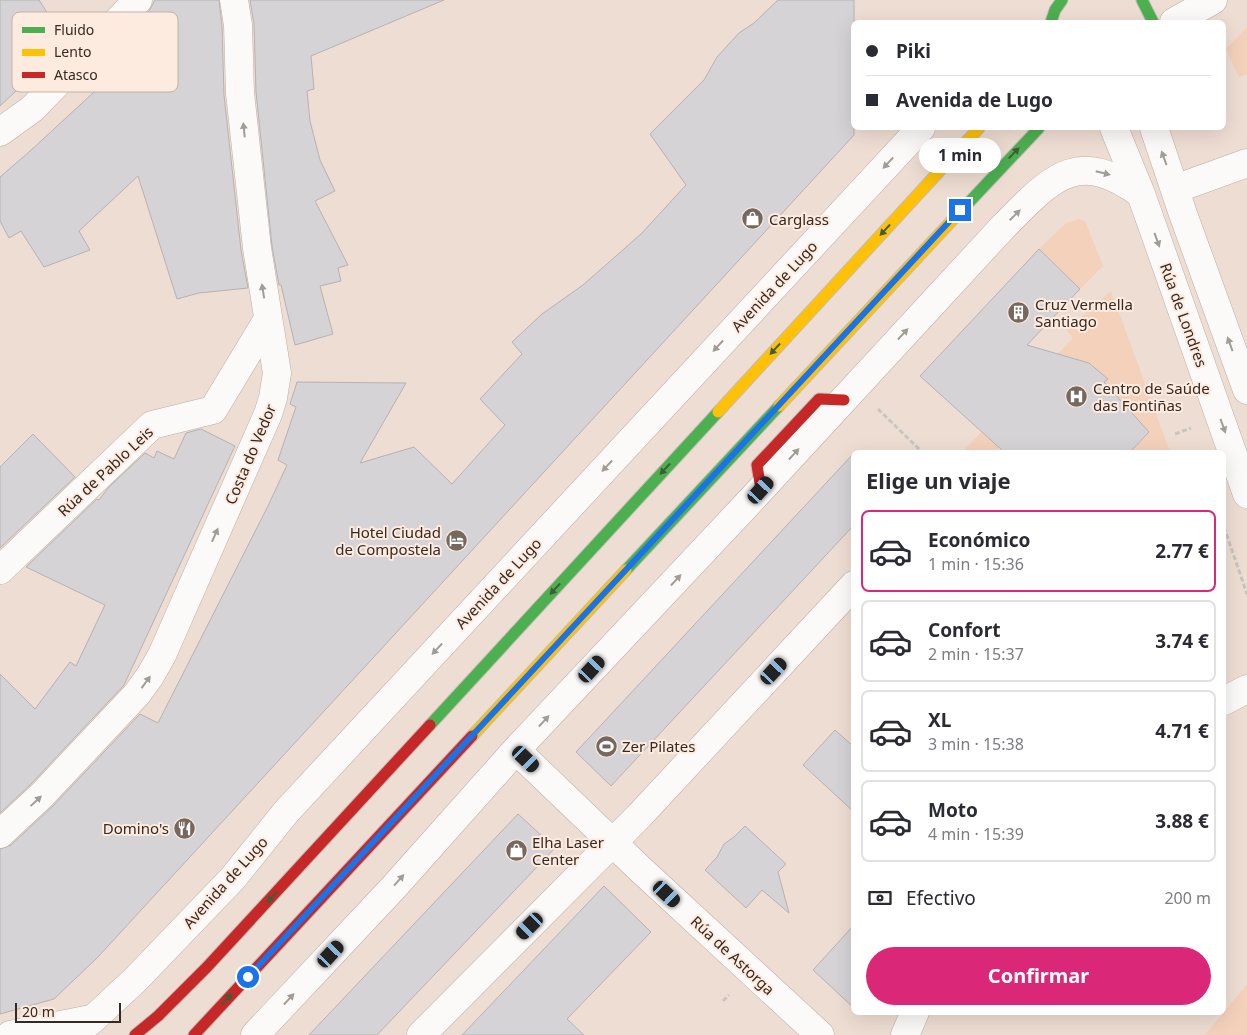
<!DOCTYPE html>
<html lang="es">
<meta charset="utf-8">
<style>
body{margin:0;font-family:"Noto Sans",sans-serif;background:#f7f7f7;color:#2b2b33;height:100vh;display:flex;flex-direction:column;font-size:19px;white-space:nowrap}
*{box-sizing:border-box;margin:0}
p{font-size:16px;color:#7c7c81}
.icon{flex:none;width:28px;height:28px;fill:none;stroke:currentColor;stroke-width:2;stroke-linecap:round;stroke-linejoin:round}
.map{position:relative;flex:1;overflow:hidden}
.side{position:absolute;left:851px;top:450px;width:375px;height:565px;display:flex;flex-direction:column;background:#fff;border-radius:8px;box-shadow:0 5px 20px #0002}
.side>*{flex:none}
.hud{position:absolute;left:851px;top:20px;width:375px;height:110px;border-radius:8px;box-shadow:0 5px 20px #0002;display:grid;align-content:center;height:110px;padding:0 15px;background:#fff}
.scale{position:absolute;left:15px;bottom:12px;width:106px;box-sizing:border-box;padding-left:5px;border:2px solid #352921;border-top:0;font-size:14px;line-height:18px;white-space:nowrap;color:#352921;-webkit-text-stroke:4px #feebdf;paint-order:stroke}
.end{position:absolute;width:22px;height:22px;margin:-11px;border:6px solid #1a73e8;background:#fff;box-shadow:0 0 0 2px #fff}
.from{border-radius:50%}
.bubble{position:absolute;height:35px;border-radius:18px;background:#fff;box-shadow:0 5px 20px #0002;font-size:16px;font-weight:700;line-height:35px;text-align:center}
.car{position:absolute;width:15px;height:30px;margin:-15px -8px;border-radius:6px;box-shadow:0 0 4px 1px #0007;background:linear-gradient(#222 24%,#8ab4d8 0 40%,#222 0 76%,#8ab4d8 0 86%,#222 0)}
.hud b{display:flex;align-items:center;gap:18px;height:48px;font-size:19px}
.hud b+b{border-top:1px solid #e1e1e2}
.hud i{width:12px;height:12px;background:#2b2b33}
ul{padding:0;list-style:none}
li{display:flex;align-items:center;gap:15px;height:82px;margin:0 10px 8px;padding:0 5px;border:2px solid #e1e1e2;border-radius:8px}
li div{flex:1}
li b{display:block;font-size:19px}
li em{font-style:normal;font-weight:700}
li.active{border-color:#db2777}
li>.icon{width:45px;height:45px;stroke-width:1.5}
h2{padding:0 15px;font-size:22px;line-height:60px}
.pay{display:flex;align-items:center;gap:12px;height:55px;padding:0 15px;font-size:19px}
.pay p{margin-inline-start:auto}
.cta{display:flex;gap:10px;margin-top:auto;padding:10px 15px}
.cta a{flex:1;height:58px;border-radius:30px;background:#db2777;color:#fff;font-size:20px;font-weight:700;line-height:58px;text-align:center}
.map>svg:first-child{display:block}
.green{fill:#f4d1bb}
.building{fill:#d5d3d6;stroke:#b6b2b2}
.lines{fill:none;stroke-linecap:round;stroke-linejoin:round}
.street-casing{stroke:#bbaea5;stroke-width:29}
.fast-casing{stroke:#c5bcb6;stroke-width:13}
.slow-casing{stroke:#c5bcb6;stroke-width:13}
.jam-casing{stroke:#c5bcb6;stroke-width:13}
.path{stroke:#cac4c0;stroke-width:3;stroke-dasharray:5 2.5;stroke-linecap:butt}
.street{stroke:#fcfaf8;stroke-width:28}
.fast{stroke:#4caf50;stroke-width:11}
.slow{stroke:#ffc107;stroke-width:11}
.jam{stroke:#c62828;stroke-width:11}
.oneway{fill:#a29c97}
.oneway2{fill:#3e5f34}
.route{stroke:#1a73e8;stroke-width:6}
.labels{text-anchor:middle;dominant-baseline:central;stroke-width:4;stroke-linejoin:round;paint-order:stroke}
.poi-label{font-size:15px;fill:#352921;stroke:#feebdf;text-anchor:start}
.street-label{font-size:15px;fill:#352921;stroke:#feebdf}
.key{fill:#feebdf;stroke:#c2b1a6;stroke-width:1}
.key-label{font-size:14px;fill:#352921}
</style>
<div class="map">
<svg width="1247" height="1035" viewBox="0 0 1247 1035">
<rect width="100%" height="100%" fill="#eeddd2"/>
<path class="green" d="M1247,27V74L1239,77L1226,49Z
M1079,219L1085,221L1103,266L1080,289L1039,249L1066,223Z
M1111,291L1170,452H1130L1148,432L1099,387L1107,378L1089,363L1079,360L995,452H962L1073,338L1066,330Z
M1247,984V1035H1205Z"/>
<path class="building" d="M0,0H39L67,43L0,106Z
M155,0H219L222,26L224,95L241,250L248,288L199,293L177,299L138,176L79,231L90,250L44,267L21,231L9,238L0,221V177L29,152L145,45L132,28L149,11Z
M250,0H444L311,56L314,89L307,91L310,121L320,160L335,191L315,201L348,265L338,268L341,281L320,286L333,334L295,345L281,285H279L272,246L256,92L254,24Z
M778,0H854V135L97,958L54,999L0,1014V849L11,845L53,806L140,714L158,723L268,506L287,465L278,460L296,407L290,404L297,382L406,383L360,463L414,447L452,484L505,425L480,399L522,354L512,342L542,314L583,285L641,234L686,185L650,134L704,80L717,57L739,33L754,23Z
M1039,249L1080,289L1027,345L1089,363L1108,379L1104,382L1149,432L1130,452H1004L920,376Z
M201,429L235,446L124,685L31,784L0,813V674L35,709L70,662L76,666L105,605L26,567L97,499L99,500L108,488L145,453L154,458L157,451L174,459L186,433Z
M33,434L75,477L0,548V467Z
M854,453V525L611,786L576,752Z
M835,730L854,747V812L803,765Z
M518,814L555,848L377,1035H309Z
M745,826L786,864L778,872L789,913L762,890L746,908L705,870L717,857L724,844L734,837Z
M604,886L651,932L567,1019L584,1035H462Z
M854,925V1008L813,970Z"/>
<g class="lines">
<defs>
<path id="street" d="M1174,22L1213,0
M1114,128L1141,194L1247,494
M1154,128L1183,214L1247,390
M0,132L32,109L138,0
M1175,189L1247,163
M0,570L152,425L213,410L268,319
M1224,701L1247,689
M516,750L639,868L820,1035
M0,834L42,795L137,694L150,676L162,655L268,414L273,398L277,373L257,248L240,93L238,25L234,0
M10,1035L91,1019
M73,1035L93,1019L136,979L233,878L286,812L921,128
M255,1035L394,887L516,750L753,498L1003,227C1050,180 1076,146 1141,194
M421,1035L640,815L854,585
M905,1035L915,1012"/>
<path id="fast" d="M1142,0L1153,22
M1051,22L1055,10L1062,0
M959,213L1039,128
M626,570L779,406
M430,725L718,412"/>
<path id="slow" d="M779,406L959,213
M718,412L979,128
M472,736L626,570"/>
<path id="jam" d="M757,465L819,399L844,400
M757,465L761,490
M135,1035L158,1016L207,967L430,725
M194,1035L472,736"/>
</defs>
<use href="#street" class="street-casing"/>
<use href="#fast" class="fast-casing"/>
<use href="#slow" class="slow-casing"/>
<use href="#jam" class="jam-casing"/>
<path class="path" d="M878,409L922,452
M1175,434L1191,428
M1224,527L1247,594
M723,1001L729,995"/>
<use href="#street" class="street"/>
<use href="#fast" class="fast"/>
<use href="#slow" class="slow"/>
<use href="#jam" class="jam"/>
</g>
<defs><path id="oneway-solid" d="M-6-.8H1V-3.2L6.5 0L1 3.2V.8H-6Z" transform="scale(1.25)"/></defs>
<g class="oneway">
<use href="#oneway-solid" transform="translate(244 130) rotate(-96)"/>
<use href="#oneway-solid" transform="translate(1164 158) rotate(-110)"/>
<use href="#oneway-solid" transform="translate(888 163) rotate(133)"/>
<use href="#oneway-solid" transform="translate(1103 173) rotate(14)"/>
<use href="#oneway-solid" transform="translate(1015 215) rotate(-45)"/>
<use href="#oneway-solid" transform="translate(1157 240) rotate(70)"/>
<use href="#oneway-solid" transform="translate(263 291) rotate(-99)"/>
<use href="#oneway-solid" transform="translate(903 334) rotate(-47)"/>
<use href="#oneway-solid" transform="translate(1230 344) rotate(-110)"/>
<use href="#oneway-solid" transform="translate(718 346) rotate(133)"/>
<use href="#oneway-solid" transform="translate(1223 426) rotate(70)"/>
<use href="#oneway-solid" transform="translate(794 454) rotate(-47)"/>
<use href="#oneway-solid" transform="translate(607 466) rotate(133)"/>
<use href="#oneway-solid" transform="translate(215 535) rotate(-66)"/>
<use href="#oneway-solid" transform="translate(676 580) rotate(-47)"/>
<use href="#oneway-solid" transform="translate(437 649) rotate(133)"/>
<use href="#oneway-solid" transform="translate(146 682) rotate(-54)"/>
<use href="#oneway-solid" transform="translate(544 721) rotate(-47)"/>
<use href="#oneway-solid" transform="translate(36 801) rotate(-43)"/>
<use href="#oneway-solid" transform="translate(399 880) rotate(-48)"/>
<use href="#oneway-solid" transform="translate(289 999) rotate(-47)"/>
</g>
<g class="oneway2">
<use href="#oneway-solid" transform="translate(1014 153) rotate(-46)"/>
<use href="#oneway-solid" transform="translate(885 230) rotate(133)"/>
<use href="#oneway-solid" transform="translate(775 349) rotate(133)"/>
<use href="#oneway-solid" transform="translate(665 469) rotate(133)"/>
<use href="#oneway-solid" transform="translate(555 589) rotate(133)"/>
<use href="#oneway-solid" transform="translate(272 897) rotate(133)"/>
<use href="#oneway-solid" transform="translate(227 999) rotate(-47)"/>
</g>
<g class="lines">
<path class="route" d="M248,977L960,210"/>
</g>
<defs>
<symbol id="shop-disc" viewBox="-11 -11 22 22"><circle r="9.5" fill="#76685f" stroke="#feebdf"/><path d="M-5-2.5h2.3a2.7 3.5 0 0 1 5.4 0H5L5.5 6h-11ZM-1.5-2.5h3a1.5 2.3 0 0 0-3 0Z" fill="#fff"/></symbol>
<symbol id="building-disc" viewBox="-11 -11 22 22"><circle r="9.5" fill="#76685f" stroke="#feebdf"/><path d="M-4-6H4V6H1V3H-1V6H-4ZM-2.5-4.3h1.7v1.8h-1.7ZM.8-4.3h1.7v1.8H.8ZM-2.5-1h1.7V.8h-1.7ZM.8-1h1.7V.8H.8Z" fill="#fff"/></symbol>
<symbol id="hospital-disc" viewBox="-11 -11 22 22"><circle r="9.5" fill="#76685f" stroke="#feebdf"/><path d="M-5-5h3v3.5h4V-5h3V5h-3V1.5h-4V5h-3Z" fill="#fff"/></symbol>
<symbol id="hotel-disc" viewBox="-11 -11 22 22"><circle r="9.5" fill="#76685f" stroke="#feebdf"/><path d="M-6-4.5h1.5V1H6V5H4.5V3h-9V5H-6ZM-4 0a1.8 1.8 0 1 1 3.6 0ZM.5 0V-2.5h3Q6-2.5 6 0Z" fill="#fff"/></symbol>
<symbol id="stadium-disc" viewBox="-11 -11 22 22"><circle r="9.5" fill="#76685f" stroke="#feebdf"/><path d="M0-5a6.5 5 0 1 0 0 10a6.5 5 0 1 0 0-10ZM-3.5-1.8h7v3.6h-7Z" fill="#fff"/></symbol>
<symbol id="restaurant-disc" viewBox="-11 -11 22 22"><circle r="9.5" fill="#76685f" stroke="#feebdf"/><path d="M-5-6h1v4h1v-4h1v4h1v-4h1v5L-1.5 .5V6h-2V.5L-5-1ZM5-6V6H3V1.5H1.5Q1.5-4 5-6Z" fill="#fff"/></symbol>
</defs>
<g fill-rule="evenodd">
<use href="#shop-disc" x="740" y="206" width="25" height="25"/>
<use href="#building-disc" x="1006" y="300" width="25" height="25"/>
<use href="#hospital-disc" x="1064" y="384" width="25" height="25"/>
<use href="#hotel-disc" x="444" y="528" width="25" height="25"/>
<use href="#stadium-disc" x="594" y="734" width="25" height="25"/>
<use href="#restaurant-disc" x="172" y="816" width="25" height="25"/>
<use href="#shop-disc" x="504" y="838" width="25" height="25"/>
</g>
<g class="labels">
<g class="poi-label">
<text x="769" y="219">Carglass</text>
<text x="1035" y="304">Cruz Vermella<tspan x="1035" dy="17">Santiago</tspan></text>
<text x="1093" y="388">Centro de Saúde<tspan x="1093" dy="17">das Fontiñas</tspan></text>
<text x="441" y="532" text-anchor="end">Hotel Ciudad<tspan x="441" dy="17">de Compostela</tspan></text>
<text x="622" y="746">Zer Pilates</text>
<text x="169" y="828" text-anchor="end">Domino's</text>
<text x="532" y="842">Elha Laser<tspan x="532" dy="17">Center</tspan></text>
</g>
<g class="street-label">
<text transform="translate(774 286) rotate(-47)">Avenida de Lugo</text>
<text transform="translate(1184 315) rotate(70)">Rúa de Londres</text>
<text transform="translate(250 454) rotate(-67)">Costa do Vedor</text>
<text transform="translate(105 471) rotate(-43)">Rúa de Pablo Leis</text>
<text transform="translate(498 583) rotate(-47)">Avenida de Lugo</text>
<text transform="translate(225 882) rotate(-48)">Avenida de Lugo</text>
<text transform="translate(733 955) rotate(43)">Rúa de Astorga</text>
</g>
</g>
<rect x="12" y="12" width="166" height="80" rx="8" class="key"/>
<rect x="22" y="27" width="23" height="6" fill="#4caf50"/>
<rect x="22" y="49" width="23" height="7" fill="#ffc107"/>
<rect x="22" y="72" width="23" height="6" fill="#c62828"/>
<g class="key-label">
<text x="54" y="35">Fluido</text>
<text x="54" y="57">Lento</text>
<text x="54" y="80">Atasco</text>
</g>
</svg>
<div class="scale">20 m</div>
<i class="end from" style="left:248px;top:977px"></i>
<i class="end" style="left:960px;top:210px"></i>
<div class="bubble" style="left:919px;top:138px;width:82px">1 min</div>
<i class="car" style="left:761px;top:490px;rotate:42deg"></i>
<i class="car" style="left:592px;top:669px;rotate:43deg"></i>
<i class="car" style="left:774px;top:671px;rotate:43deg"></i>
<i class="car" style="left:526px;top:759px;rotate:134deg"></i>
<i class="car" style="left:667px;top:894px;rotate:133deg"></i>
<i class="car" style="left:530px;top:926px;rotate:225deg"></i>
<i class="car" style="left:331px;top:954px;rotate:43deg"></i>
<div class="hud">
<b><i class="from"></i>Piki</b>
<b><i></i>Avenida de Lugo</b>
</div>
<section class="side">
<h2>Elige un viaje</h2>
<ul>
<li class="active"><svg class="icon" aria-label="car" viewBox="0 0 24 24"><path d="M5 17H2v-5l4-1 3-4h7l3 4 3 1v5h-3M9 17h6M6 11h13"/><circle cx="7" cy="17" r="2"/><circle cx="17" cy="17" r="2"/></svg><div><b>Económico</b><p>1 min · 15:36</p></div><em>2.77 €</em></li>
<li><svg class="icon" aria-label="car" viewBox="0 0 24 24"><path d="M5 17H2v-5l4-1 3-4h7l3 4 3 1v5h-3M9 17h6M6 11h13"/><circle cx="7" cy="17" r="2"/><circle cx="17" cy="17" r="2"/></svg><div><b>Confort</b><p>2 min · 15:37</p></div><em>3.74 €</em></li>
<li><svg class="icon" aria-label="car" viewBox="0 0 24 24"><path d="M5 17H2v-5l4-1 3-4h7l3 4 3 1v5h-3M9 17h6M6 11h13"/><circle cx="7" cy="17" r="2"/><circle cx="17" cy="17" r="2"/></svg><div><b>XL</b><p>3 min · 15:38</p></div><em>4.71 €</em></li>
<li><svg class="icon" aria-label="car" viewBox="0 0 24 24"><path d="M5 17H2v-5l4-1 3-4h7l3 4 3 1v5h-3M9 17h6M6 11h13"/><circle cx="7" cy="17" r="2"/><circle cx="17" cy="17" r="2"/></svg><div><b>Moto</b><p>4 min · 15:39</p></div><em>3.88 €</em></li>
</ul>
<div class="pay"><svg class="icon" aria-label="cash" viewBox="0 0 24 24"><path d="M3 7h18v10H3z"/><circle cx="12" cy="12" r="2"/></svg>Efectivo<p>200 m</p></div>
<div class="cta"><a>Confirmar</a></div>
</section>
</div>
